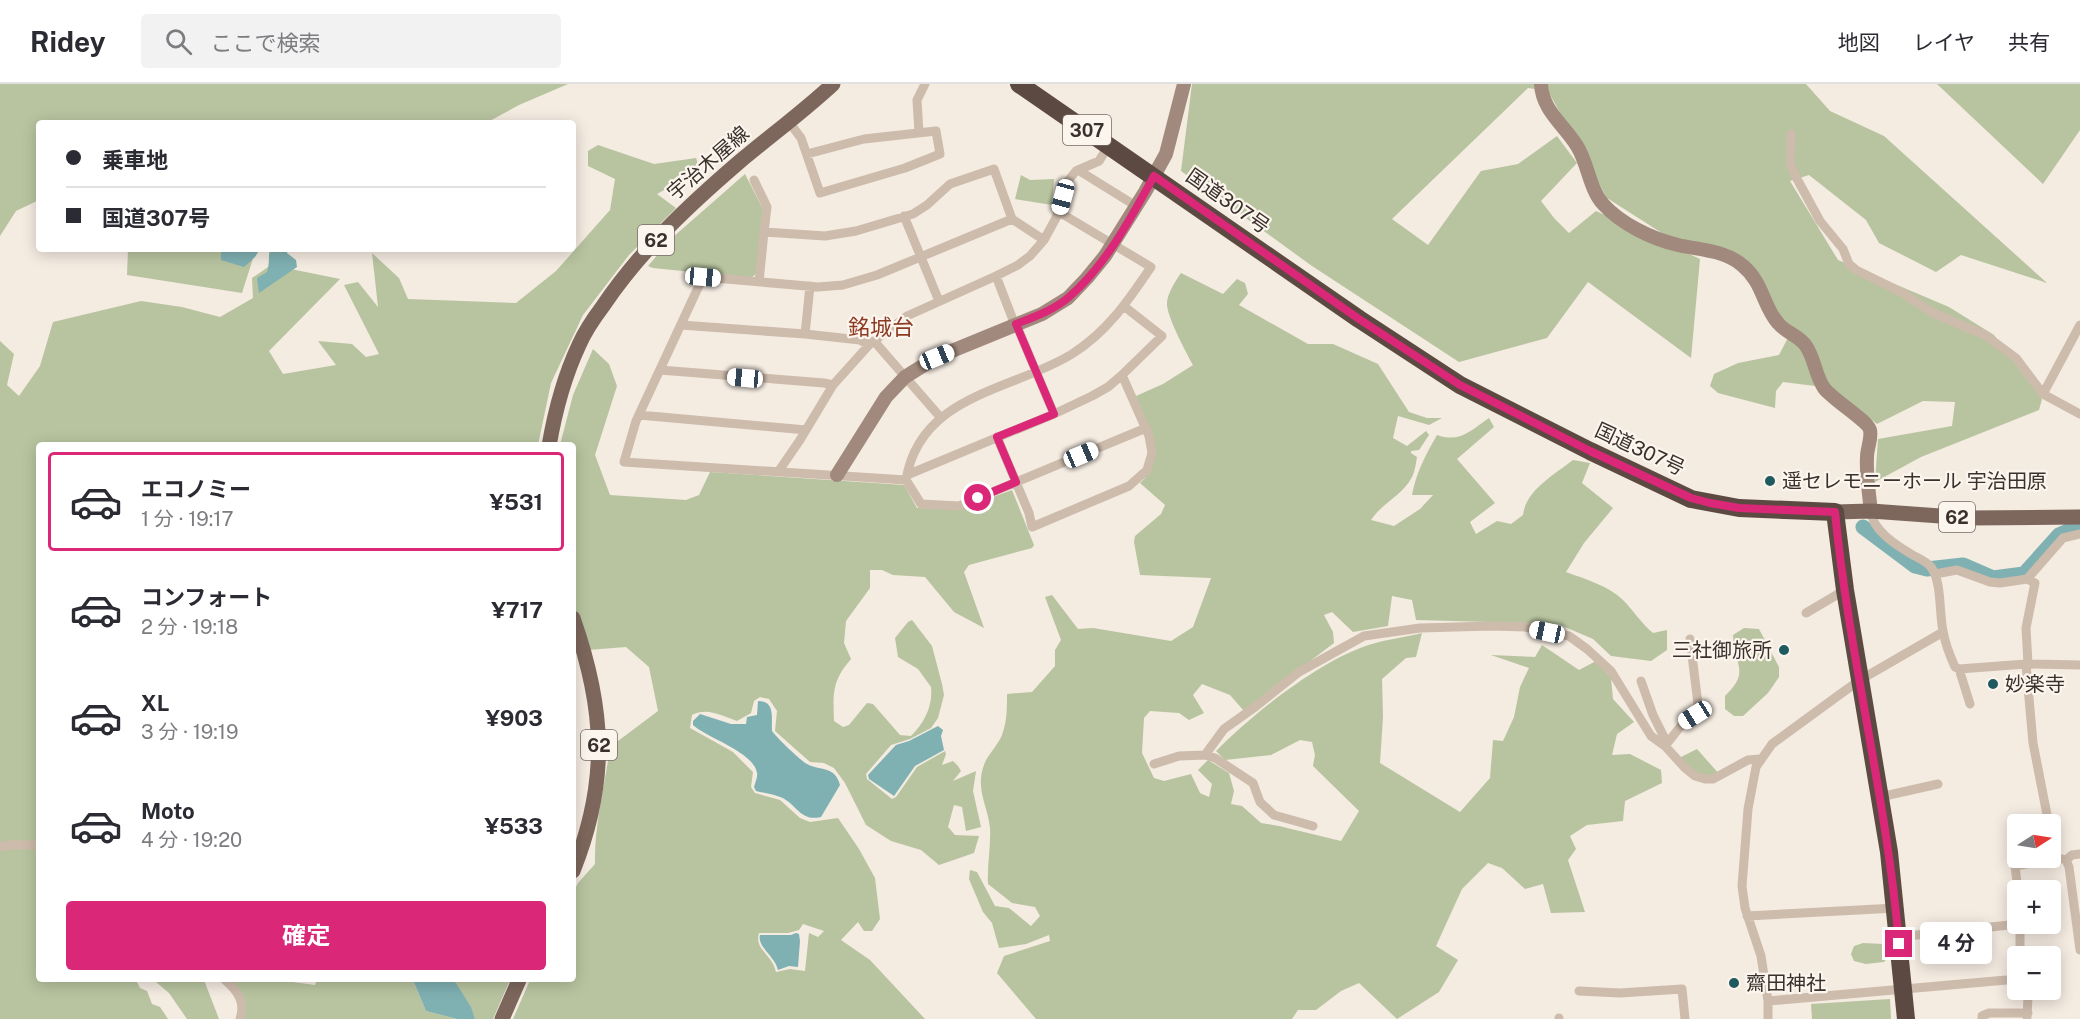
<!DOCTYPE html>
<html lang="ja">
<meta charset="utf-8">
<style>
body{margin:0;font-family:"Public Sans","Noto Sans JP",sans-serif;background:#f2f2f3;color:#2b2b33;height:100vh;display:flex;flex-direction:column;font-size:22px;white-space:nowrap}
*{box-sizing:border-box;margin:0}
p{font-size:20px;color:#7c7c81}
.icon{flex:none;width:33px;height:33px;fill:none;stroke:currentColor;stroke-width:2;stroke-linecap:round;stroke-linejoin:round}
.map{position:relative;flex:1;overflow:hidden}
.details{position:absolute;left:36px;top:358px;width:540px;height:540px;display:flex;flex-direction:column;background:#fff;border-radius:6px;box-shadow:0 3px 15px #0003}
.details>*{flex:none}
.guide{position:absolute;left:36px;top:36px;width:540px;height:132px;border-radius:6px;box-shadow:0 3px 15px #0003;display:grid;align-content:center;height:132px;padding:0 30px;background:#fff}
.needle{width:39px;rotate:78deg}
.fabs{position:absolute;left:2007px;top:730px;display:grid;gap:12px}
.fabs a{display:grid;place-items:center;width:54px;height:54px;border-radius:6px;background:#fff;box-shadow:0 3px 15px #0003;font-size:30px}
.end{position:absolute;width:27px;height:27px;margin:-14px;border:8px solid #db2777;background:#fff;box-shadow:0 0 0 3px #fff}
.from{border-radius:50%}
.bubble{position:absolute;height:42px;border-radius:6px;background:#fff;box-shadow:0 3px 15px #0003;font-size:20px;font-weight:700;line-height:42px;text-align:center}
.car{position:absolute;width:18px;height:36px;margin:-18px -9px;border-radius:8px;box-shadow:0 0 4px 2px #0007;background:linear-gradient(#fff 24%,#345 0 40%,#fff 0 76%,#345 0 86%,#fff 0)}
.guide b{display:flex;align-items:center;gap:21px;height:57px;font-size:22px}
.guide b+b{border-top:2px solid #e1e1e2}
.guide i{width:15px;height:15px;background:#2b2b33}
ul{padding:10px 0 0;list-style:none}
li{display:flex;align-items:center;gap:18px;height:99px;margin:0 12px 9px;padding:0 18px;border:3px solid transparent;border-radius:6px}
li div{flex:1}
li b{display:block;font-size:22px}
li em{font-style:normal;font-weight:700}
li.selected{border-color:#db2777}
li>.icon{width:54px;height:54px;stroke-width:1.5}
.action{display:flex;gap:12px;margin-top:auto;padding:12px 30px}
.action a{flex:1;height:69px;border-radius:6px;background:#db2777;color:#fff;font-size:24px;font-weight:700;line-height:69px;text-align:center}
header{display:flex;align-items:center;gap:36px;box-sizing:border-box;height:84px;padding:0 30px;background:#fff;border-bottom:2px solid #e1e1e2}
header strong{font-size:28px}
nav{display:flex;gap:33px;margin-inline-start:auto;font-size:21px}
.search{width:420px;height:54px;background:#f2f2f3;display:flex;align-items:center;gap:15px;box-sizing:border-box;padding:0 21px;border-radius:6px;color:#7c7c81;font-size:22px}
.map>svg:first-child{display:block}
.green{fill:#b8c4a0;fill-rule:evenodd}
.water{fill:#7fb0b2}
.lines{fill:none;stroke-linecap:round;stroke-linejoin:round}
.river{stroke:#7fb0b2;stroke-width:15}
.street{stroke:#cdbbac;stroke-width:9}
.secondary{stroke:#a18a7d;stroke-width:14}
.primary{stroke:#7d675c;stroke-width:15}
.highway{stroke:#5c4a42;stroke-width:18}
.route{stroke:#db2777;stroke-width:8}
.poi-dot{fill:#1f5a5e;stroke:#fbf5ee;stroke-width:2}
.labels{text-anchor:middle;dominant-baseline:central;stroke-width:4.5;stroke-linejoin:round;paint-order:stroke}
.shield{fill:#fbf5ee;stroke:#756b66;stroke-width:1.5}
.shield-label{font-size:18px;font-weight:bold;fill:#3b302b}
.street-label{font-size:20px;fill:#3b302b;stroke:#fbf5ee}
.poi-label{font-size:20px;fill:#3b302b;stroke:#fbf5ee;text-anchor:start}
.quarter-label{font-size:22px;fill:#8c3b22;stroke:#fbf5ee}
</style>
<header>
<strong>Ridey</strong>
<div class="search"><svg class="icon" aria-label="search" viewBox="0 0 24 24"><circle cx="10" cy="10" r="6"/><path d="M15 15l6 6"/></svg>ここで検索</div>
<nav><a>地図</a><a>レイヤ</a><a>共有</a></nav>
</header>
<div class="map">
<svg width="2080" height="935" viewBox="0 0 2080 935">
<rect width="100%" height="100%" fill="#f4ebe1"/>
<path class="green" d="M0,0H568L519,21L486,39H39V116L16,127L0,152Z
M1192,0H1806L1830,27L1884,52L2047,199L1961,171L1936,188L1879,159L1866,136L1809,91L1790,97L1838,176L1949,223L1994,251L2042,315L2039,326L1921,373L1875,398L1878,355L1952,342L1955,318L1923,317L1877,340L1831,304L1783,298L1776,307L1775,324L1718,309L1710,302L1714,290L1738,279L1779,271L1793,244L1783,235L1746,175L1668,153L1607,114L1548,7L1528,4L1392,135L1428,161L1481,87L1518,80L1557,52L1577,79L1541,117L1554,134L1569,149L1596,127L1700,175L1691,274L1588,198L1547,254L1459,278L1312,182L1181,87Z
M1937,0H2080V46L2043,100Z
M598,61L654,80L696,74L700,86L657,110L676,124L629,171L583,231L551,299L538,361L39,362V896H136L140,904L147,907L152,920L160,923L168,935H0V257L14,270L7,301L19,312L40,282L53,238L141,217L182,223L220,233L253,214L252,194L271,181L340,195L269,267L283,290L336,281L318,257L352,260L366,273L379,270L344,201L358,198L378,223L372,169L399,194L408,215L516,219L556,187L610,126L615,95L588,82V67Z
M745,90L763,125L757,189L751,194L653,184L648,182L672,154Z
M1021,91L1030,96L1054,95L1052,121L1015,115Z
M128,165H256L242,209L127,191Z
M1181,189L1223,210L1237,195L1245,199L1248,210L1239,221L1308,260H1333L1378,280L1409,328L1427,334H1442L1429,341L1398,332L1393,354L1407,362L1426,347L1429,351L1419,366L1411,367V369L1417,373C1416,379 1415,387 1412,393C1403,411 1382,419 1371,436L1394,442L1420,425L1433,411H1412C1416,389 1426,370 1437,351C1460,359 1470,347 1489,334L1494,343L1457,375L1495,419L1470,438L1476,450L1497,437L1511,440L1523,431C1526,406 1554,391 1573,376L1590,379L1582,399L1613,424L1584,459L1566,488C1585,495 1609,502 1623,516C1634,527 1641,539 1653,549L1667,546V566L1651,577L1611,572L1593,555L1558,540L1416,536L1412,516L1392,512L1388,542L1353,548L1332,528L1324,531L1333,548L1334,559L1244,627L1230,611L1202,600L1193,611L1204,629L1189,636L1179,629L1150,627L1144,634L1142,669L1154,694L1164,697L1191,690L1200,709L1209,713L1212,700L1198,686L1208,676L1229,689L1234,707L1231,720L1242,722L1261,739L1279,742L1341,757L1359,727L1313,682L1315,671L1312,658L1300,656L1271,671L1225,676L1216,667C1252,630 1323,574 1372,560C1388,555 1406,553 1422,549L1416,573L1406,574L1382,595L1383,633L1380,679L1460,728L1490,694L1493,656L1503,657L1514,633L1520,603L1529,584L1491,571L1535,573L1542,561L1579,586L1596,577L1611,594L1613,615L1634,638L1617,650L1612,671L1630,670L1661,686L1662,699L1625,717L1623,737L1587,741L1570,752L1576,765L1568,776L1585,828L1551,829L1543,800L1525,805L1502,784L1488,779L1462,805L1436,862L1458,876L1439,908L1397,935L1359,899L1341,907L1316,926H1298L1292,935H1036L997,889L1004,872L1050,857L1049,851L1026,860L999,864L992,839L983,828L969,795L970,786L977,788L995,822L1009,824L1031,842L1040,832L1035,823L1012,819L988,800C987,781 991,763 990,744C988,723 976,706 983,684C986,672 997,663 1002,651C1007,638 1007,624 1007,610L1032,608L1055,582V566L1061,556L1045,513L1052,511L1078,545L1093,544L1171,557L1193,543L1211,494L1140,491L1134,458L1135,452L1161,430L1165,421L1140,399L1145,394L1153,379L1136,312L1163,300L1193,281C1187,270 1166,231 1167,219C1167,210 1176,196 1181,189Z
M593,265L609,280L617,302L595,371L610,411L686,416L699,411L710,388L904,401L917,424L960,425L1012,406L1034,461L1032,464L969,481L964,488L984,544L954,528L925,493L893,491L882,486H870V504L846,537L844,559L851,575C832,597 833,609 834,637L843,643L849,641L867,619L873,620L900,651L911,652C924,639 933,623 931,603L918,585L898,573L895,554L908,538L912,536L932,562L942,600L944,611L938,634L931,644L910,655L891,661L866,690L867,695L892,715L896,713L917,683L945,667L946,670L942,681L953,677L958,682L961,687L953,697L976,687L973,707L981,743L966,747L962,723L954,721L948,743L955,751L979,752L974,769L939,781L921,766L891,757L866,741L845,699L834,684L824,679L810,678L775,647L777,627L769,615L760,613L754,617L751,629L737,637C722,632 707,623 692,631L690,644L733,668L753,688L751,703L755,709L780,716L800,734L810,738L838,734L859,765L875,794L880,835L872,847H864L858,838L841,856L870,876L925,935H513L530,896H573V809L578,799L595,780C594,741 605,701 610,663L658,627L649,583L626,563L588,566L573,517V362L560,361L573,311ZM803,840L824,847L818,853L809,849L805,887L790,885L776,888C772,870 754,866 759,849H788L799,846Z
M1744,544L1759,545L1779,583V593L1768,609L1743,632H1734L1725,625V612C1751,587 1734,582 1733,551Z
M1697,665L1720,691L1705,695L1677,675Z
M1863,859L1884,860L1889,865L1888,873L1884,878L1866,880L1854,877L1851,870L1854,862Z
M146,896H204L219,935H187L169,909L156,898Z
M228,896H278L315,901L317,896H413L426,927L457,935H243L244,929Z
M454,896H510L493,935H475Z
M1890,915L1891,935H1812L1811,920Z"/>
<path class="water" d="M221,165H260L255,173L244,183L221,176Z
M270,165H287V169L296,176L297,183L259,209L257,194L267,188C270,179 268,172 270,165Z
M758,617C776,617 771,635 772,647C776,653 801,677 807,680C819,687 835,681 840,701L821,733C799,738 797,719 780,713C773,710 764,709 756,707L754,703C755,699 758,693 757,689C754,668 707,654 693,641V637L700,630L731,640H746L747,633L757,631Z
M938,642L943,646L941,652L944,666L915,682L894,712L869,695L868,691L896,661L909,657Z
M796,849L799,850L800,857L798,883L789,882L778,886C775,872 757,863 760,851H791Z
M413,896H454L471,923L475,935H457L426,927Z"/>
<g class="lines">
<path class="river" d="M1863,443L1915,482L1927,485L1963,481L1993,494L2024,490L2059,451L2080,442"/>
<path class="street" d="M789,38L801,54L820,109L905,84L940,70L936,47L864,55L807,70
M919,49L917,16L925,0
M1791,50L1790,79L1796,93L1820,137L1843,165L1849,180L1856,186L1903,209L1933,229L1985,251L2016,274L2043,310L2080,330
M1078,86L1136,122
M754,96L767,123L764,148
M1059,128L1151,183C1128,217 1107,248 1072,270C1012,307 920,310 906,396L921,420L959,422L1146,344
M904,132L939,217
M996,192L1015,241
M759,198L764,148L825,152L856,147L913,130L927,121L950,100L994,85L1012,135L1044,156
M1016,240L1054,330
M681,241L805,250L860,256L869,261
M805,250L810,202
M874,257L941,334
M660,286L824,299L833,301
M2043,310L2080,241
M639,331L806,346
M997,353L1029,429L1032,443L1129,402L1147,386L1152,369L1149,352L1122,291
M778,388L800,356L833,301L869,261L907,232L996,192L1018,181L1030,172L1044,156L1056,134L1067,98L1076,87L1099,77L1109,61
M907,391L1054,330L1092,312L1108,303L1122,291L1162,252L1125,223
M906,396L624,378L636,337L703,193L818,203L843,201L877,191L1012,135
M1871,427C1872,446 1896,461 1911,470C1918,474 1926,477 1931,483C1942,498 1939,529 1943,547C1945,559 1950,572 1955,583L1959,585L2026,580L2080,581
M1935,490L1957,486L1990,498L2000,499L2027,495L2063,454L2080,450
M2027,495L2035,499L2026,544L2028,580
M1806,529L1845,506
M2026,580L2033,659L2049,741
M1959,585L1970,620
M1641,597L1653,631L1664,653L1665,662
M1665,662L1684,638L1695,631L1698,620L1690,555
M1205,671L1215,674L1253,699L1260,718L1274,731L1313,742
M1154,680L1179,672L1205,671L1224,645L1255,623L1299,588L1364,552L1420,544L1491,542L1525,543L1569,552L1587,565L1611,587L1651,652L1665,662L1685,684L1695,692L1705,695H1713L1748,676L1760,675
M1880,713L1938,700
M2050,750L2054,770L2058,774
M0,763L9,761H39
M2066,776L2069,783L2080,866
M2018,807L2015,782L2058,774L2066,776L2072,771L2080,770
M1747,832L1896,824
M2020,840V873
M1898,853L2019,840
M225,896C237,906 246,918 240,935
M2026,906L2028,913L2027,933
M1579,907L1620,909L1682,905L1685,935
M1768,917L2018,895
M1559,934V935
M1768,935V917L1761,872L1745,824L1742,802L1748,725L1756,683L1772,660L1839,611L1860,596L1943,548
M1982,935V932L1989,929H2028"/>
<path class="secondary" d="M1541,0C1542,26 1564,41 1577,62C1588,79 1589,104 1603,120C1621,140 1652,155 1678,161C1700,166 1724,166 1742,181C1763,198 1763,222 1778,239C1786,249 1800,252 1806,262C1815,275 1815,291 1824,304C1833,316 1868,337 1870,346C1872,355 1867,364 1867,373C1866,391 1869,410 1871,427
M837,391L886,313L905,293L937,273L1042,230L1068,214L1087,194L1105,172L1145,108L1166,70L1184,0"/>
<path class="primary" d="M549,362C555,327 564,293 579,261C585,247 594,234 603,222C640,167 688,122 738,79C770,52 803,28 833,0
M1835,428L1871,427L1968,434L2080,433
M573,534C605,625 609,697 573,787
M502,935L519,896"/>
<path class="highway" d="M1019,0L1359,235L1460,301L1590,367L1691,415L1739,424L1835,428L1845,506L1889,768L1906,935"/>
</g>
<g class="lines">
<path class="route" d="M978,414L1016,398L997,353L1054,330L1016,240C1034,233 1054,226 1069,213C1106,181 1131,134 1154,92L1359,235L1460,301L1590,367L1691,414L1710,419L1739,424L1835,428C1849,573 1887,715 1899,860"/>
</g>
<g class="poi-dot">
<circle cx="1770" cy="397" r="6"/>
<circle cx="1784" cy="566" r="6"/>
<circle cx="1993" cy="600" r="6"/>
<circle cx="1734" cy="899" r="6"/>
</g>
<g class="labels">
<g class="shield">
<rect x="1063" y="31" width="48" height="30" rx="4.5"/>
<rect x="638" y="141" width="36" height="30" rx="4.5"/>
<rect x="1939" y="418" width="36" height="30" rx="4.5"/>
<rect x="581" y="646" width="36" height="30" rx="4.5"/>
</g>
<g class="shield-label">
<text x="1087" y="46">307</text>
<text x="656" y="156">62</text>
<text x="1957" y="433">62</text>
<text x="599" y="661">62</text>
</g>
<g class="street-label">
<text transform="translate(708 79) rotate(-41)">宇治木屋線</text>
<text transform="translate(1228 117) rotate(35)">国道307号</text>
<text transform="translate(1640 365) rotate(25)">国道307号</text>
</g>
<g class="poi-label">
<text x="1782" y="397">遥セレモニーホール 宇治田原</text>
<text x="1772" y="566" text-anchor="end">三社御旅所</text>
<text x="2005" y="600">妙楽寺</text>
<text x="1746" y="899">齋田神社</text>
</g>
<g class="quarter-label">
<text x="881" y="243">銘城台</text>
</g>
</g>
</svg>
<div class="fabs">
<a><svg class="needle" viewBox="-14 -14 28 28"><path d="M0-13l5 13h-10z" fill="#e53935"/><path d="M0 13l5-13h-10z" fill="#7c7c81"/></svg></a>
<a>+</a>
<a>−</a>
</div>
<i class="end from" style="left:978px;top:414px"></i>
<i class="end" style="left:1899px;top:860px"></i>
<div class="bubble" style="left:1920px;top:838px;width:72px">4 分</div>
<i class="car" style="left:1063px;top:113px;rotate:195deg"></i>
<i class="car" style="left:703px;top:193px;rotate:95deg"></i>
<i class="car" style="left:937px;top:273px;rotate:68deg"></i>
<i class="car" style="left:745px;top:294px;rotate:275deg"></i>
<i class="car" style="left:1081px;top:371px;rotate:67deg"></i>
<i class="car" style="left:1547px;top:548px;rotate:282deg"></i>
<i class="car" style="left:1695px;top:631px;rotate:238deg"></i>
<div class="guide">
<b><i class="from"></i>乗車地</b>
<b><i></i>国道307号</b>
</div>
<section class="details">
<ul>
<li class="selected"><svg class="icon" aria-label="car" viewBox="0 0 24 24"><path d="M5 17H2v-5l4-1 3-4h7l3 4 3 1v5h-3M9 17h6M6 11h13"/><circle cx="7" cy="17" r="2"/><circle cx="17" cy="17" r="2"/></svg><div><b>エコノミー</b><p>1 分 · 19:17</p></div><em>¥531</em></li>
<li><svg class="icon" aria-label="car" viewBox="0 0 24 24"><path d="M5 17H2v-5l4-1 3-4h7l3 4 3 1v5h-3M9 17h6M6 11h13"/><circle cx="7" cy="17" r="2"/><circle cx="17" cy="17" r="2"/></svg><div><b>コンフォート</b><p>2 分 · 19:18</p></div><em>¥717</em></li>
<li><svg class="icon" aria-label="car" viewBox="0 0 24 24"><path d="M5 17H2v-5l4-1 3-4h7l3 4 3 1v5h-3M9 17h6M6 11h13"/><circle cx="7" cy="17" r="2"/><circle cx="17" cy="17" r="2"/></svg><div><b>XL</b><p>3 分 · 19:19</p></div><em>¥903</em></li>
<li><svg class="icon" aria-label="car" viewBox="0 0 24 24"><path d="M5 17H2v-5l4-1 3-4h7l3 4 3 1v5h-3M9 17h6M6 11h13"/><circle cx="7" cy="17" r="2"/><circle cx="17" cy="17" r="2"/></svg><div><b>Moto</b><p>4 分 · 19:20</p></div><em>¥533</em></li>
</ul>
<div class="action"><a>確定</a></div>
</section>
</div>
